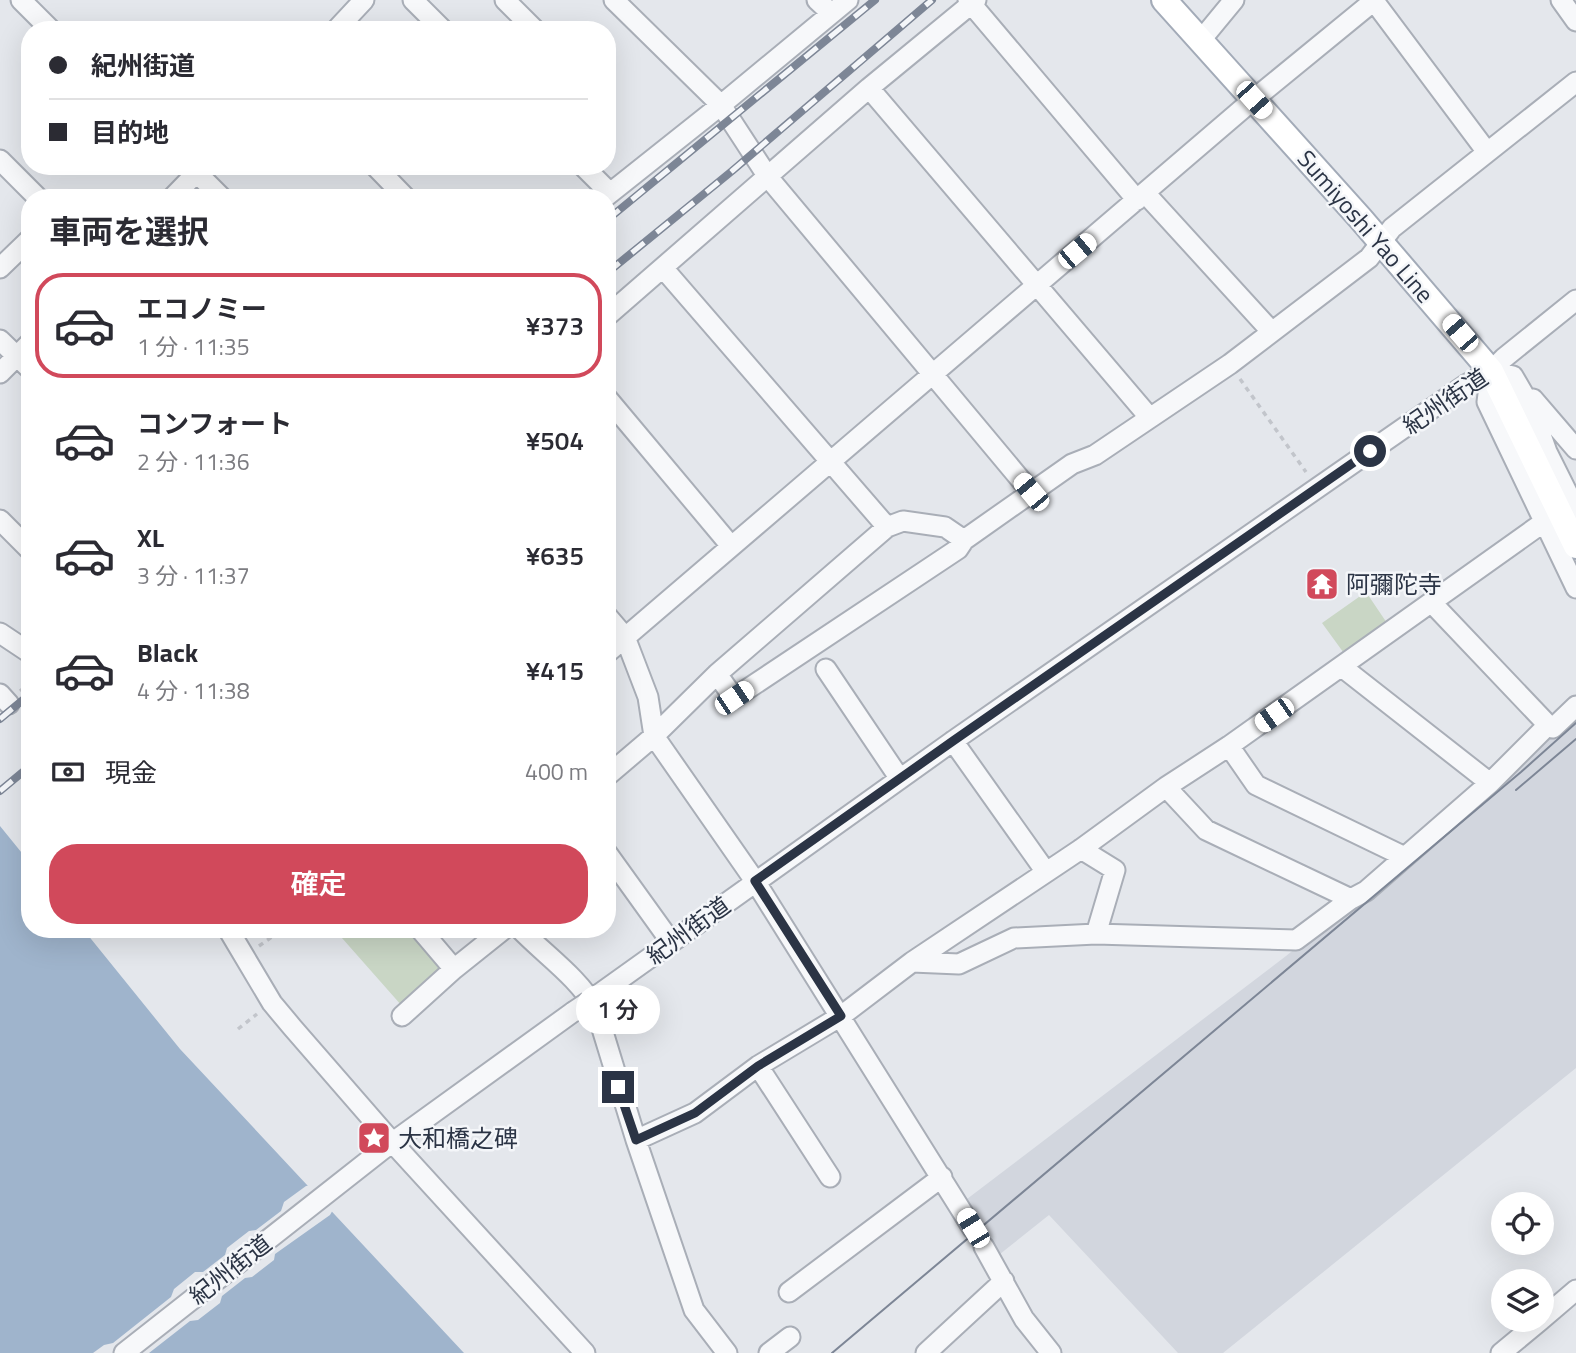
<!DOCTYPE html>
<html lang="ja">
<meta charset="utf-8">
<style>
body{margin:0;font-family:"Titillium Web","Noto Sans JP",sans-serif;background:#f7f7f7;color:#2b2b33;height:100vh;display:flex;flex-direction:column;font-size:26px;white-space:nowrap}
*{box-sizing:border-box;margin:0}
p{font-size:23px;color:#7c7c81}
.icon{flex:none;width:38px;height:38px;fill:none;stroke:currentColor;stroke-width:2;stroke-linecap:round;stroke-linejoin:round}
.map{position:relative;flex:1;overflow:hidden}
.details{position:absolute;left:21px;top:189px;width:595px;height:749px;display:flex;flex-direction:column;background:#fff;border-radius:28px;box-shadow:0 7px 28px #0002}
.details>*{flex:none}
.banner{position:absolute;left:21px;top:21px;width:595px;height:154px;border-radius:28px;box-shadow:0 7px 28px #0002;display:grid;align-content:center;height:154px;padding:0 28px;background:#fff}
.buttons{position:absolute;left:1491px;top:1192px;display:grid;gap:14px}
.buttons a{display:grid;place-items:center;width:63px;height:63px;border-radius:50%;background:#fff;box-shadow:0 7px 28px #0002;font-size:35px}
.end{position:absolute;width:32px;height:32px;margin:-16px;border:9px solid #2b3445;background:#fff;box-shadow:0 0 0 4px #fff}
.from{border-radius:50%}
.bubble{position:absolute;height:49px;border-radius:24px;background:#fff;box-shadow:0 7px 28px #0002;font-size:23px;font-weight:600;line-height:49px;text-align:center}
.car{position:absolute;width:21px;height:42px;margin:-21px -10px;border-radius:9px;box-shadow:0 0 5px 2px #0007;background:linear-gradient(#fff 24%,#345 0 40%,#fff 0 76%,#345 0 86%,#fff 0)}
.banner b{display:flex;align-items:center;gap:24px;height:66px;font-size:26px}
.banner b+b{border-top:2px solid #e1e1e2}
.banner i{width:18px;height:18px;background:#2b2b33}
ul{padding:0;list-style:none}
li{display:flex;align-items:center;gap:21px;height:105px;margin:0 14px 10px;padding:0 14px;border:4px solid transparent;border-radius:28px}
li div{flex:1}
li b{display:block;font-size:26px}
li em{font-style:normal;font-weight:600}
li.selected{border-color:#d1495b}
li>.icon{width:63px;height:63px;stroke-width:1.5}
h2{padding:0 28px;font-size:32px;line-height:84px}
.pay{display:flex;align-items:center;gap:18px;height:77px;padding:0 28px;font-size:26px}
.pay p{margin-inline-start:auto}
.action{display:flex;gap:14px;margin-top:auto;padding:14px 28px}
.action a{flex:1;height:80px;border-radius:28px;background:#d1495b;color:#fff;font-size:28px;font-weight:600;line-height:80px;text-align:center}
.map>svg:first-child{display:block}
.built{fill:#d2d6de}
.green{fill:#c9d6c5}
.water{fill:#9fb4cc}
.pier{fill:#e4e7ec}
.lines{fill:none;stroke-linecap:round;stroke-linejoin:round}
.minor-casing{stroke:#a9aeb7;stroke-width:23}
.major-casing{stroke:#a3abb8;stroke-width:28}
.path{stroke:#c2c5cb;stroke-width:3.5;stroke-dasharray:5 5;stroke-linecap:butt}
.minor{stroke:#f7f8fa;stroke-width:19}
.major{stroke:#fff;stroke-width:24}
.tram{stroke:#7d8696;stroke-width:2}
.rail-casing{stroke:#7d8696;stroke-width:8}
.rail{stroke:#f4f6f9;stroke-width:5;stroke-dasharray:16;stroke-linecap:butt}
.minor-bridge-casing{stroke:#a9aeb7;stroke-width:23;stroke-linecap:butt}
.minor-bridge{stroke:#f7f8fa;stroke-width:19}
.route{stroke:#2b3445;stroke-width:9}
.labels{text-anchor:middle;dominant-baseline:central;stroke-width:5;stroke-linejoin:round;paint-order:stroke}
.street-label{font-size:24px;fill:#2b3445;stroke:#f4f6f9}
.poi-label{font-size:24px;fill:#2b3445;stroke:#f4f6f9;text-anchor:start}
</style>
<div class="map">
<svg width="1576" height="1353" viewBox="0 0 1576 1353">
<rect width="100%" height="100%" fill="#e4e7ec"/>
<path class="built" d="M1576,713V1068L1223,1353H1178L1049,1215L1000,1254L967,1199L1286,956L1490,792Z"/>
<path class="green" d="M1366,592L1389,626L1346,656L1322,623Z
M334,929H413L442,963L441,971L402,1006Z"/>
<path class="water" d="M0,826L30,863V929H83L180,1049L464,1353H0Z"/>
<path class="pier" d="M312,1185L334,1208L330,1215L275,1254L274,1260L252,1277L245,1278L222,1296L220,1303L198,1320L190,1321L149,1353H93L104,1345L113,1343L171,1297L174,1289L195,1272H203L225,1255L227,1248L249,1231L256,1230L281,1211L284,1202L306,1186Z"/>
<g class="lines">
<defs>
<path id="minor" d="M21,0L51,30
M413,0L443,30
M505,0L535,30
M614,0L721,105L768,177L1031,492
M817,0L831,13
M968,0L1137,200
M1561,0L1576,21
M1374,1L1487,152
M336,30L364,0
M1201,40L1234,0
M869,88L1150,418
M0,160L38,198
M190,166L222,198
M375,166L406,198
M583,166L610,193
M1145,193L1271,331
M172,198L203,166
M604,198L721,105L848,0
M0,268L30,239
M663,268L887,527
M607,316L869,88L976,0
M0,340L30,369
M1491,371L1487,402L1576,588
M1491,371L1513,376L1531,407L1547,452L1576,510
M0,373L30,343
M607,398L731,546
M1533,399L1576,449
M0,520L30,550
M1432,603L1548,725
M607,616L625,637L648,697L654,736L755,881L973,1229
M0,633L30,653
M607,653L1254,99L1375,0
M1342,667L1490,783
M826,669L900,779
M717,674L734,698L958,549L964,540
M0,694L9,704
M953,741L1046,872
M607,776L654,736L717,674L887,527L903,521L945,527L964,540L1072,464L1095,455L1230,364L1369,258L1392,228L1576,82
M1166,787L1206,830L1351,899
M1081,849L1115,870L1096,934
M607,853L671,942
M1405,857L1490,783L1548,725L1553,728L1576,706
M228,929L272,1003L292,1027L392,1142L585,1353
M420,929L454,969L504,929
M520,929C545,955 578,977 596,1009L636,1140
M912,962L959,964L1014,938L1096,934L1296,940L1351,899L1366,891L1405,857L1256,785L1229,746
M588,1002L953,741L1467,384L1491,371L1504,358L1576,300
M402,1016L454,969
M758,1066L830,1177
M984,1247L1024,1319L1051,1353
M789,1292L942,1177
M1542,1319L1576,1290
M124,1353L382,1150L573,1012
M727,1353L694,1310L636,1140L695,1113L758,1066L841,1016L912,962L1081,849L1166,787L1229,746L1544,522
M769,1353L790,1337
M926,1353L1004,1281
M1501,1353L1541,1320"/>
<path id="major" d="M1164,0L1361,219L1491,371L1576,546"/>
</defs>
<use href="#minor" class="minor-casing"/>
<use href="#major" class="major-casing"/>
<path class="path" d="M1240,379L1306,472
M20,691L30,683
M259,946L283,929
M238,1029L257,1014"/>
<use href="#minor" class="minor"/>
<use href="#major" class="major"/>
<path class="tram" d="M1516,790L1576,739
M832,1353L1521,772L1576,723"/>
<defs>
<path id="rail" d="M607,220L875,0
M607,273L732,171L932,0
M0,719L30,694
M0,791L30,766"/>
</defs>
<use href="#rail" class="rail-casing"/>
<use href="#rail" class="rail"/>
<defs>
<path id="minor-bridge" d="M573,1012L588,1002"/>
</defs>
<use href="#minor-bridge" class="minor-bridge-casing"/>
<use href="#minor-bridge" class="minor-bridge"/>
</g>
<g class="lines">
<path class="route" d="M618,1087L636,1140L695,1113L758,1066L841,1016L755,881L953,741L1370,451"/>
</g>
<defs>
<symbol id="temple-square" viewBox="-11 -11 22 22"><rect x="-9" y="-9" width="18" height="18" rx="4" fill="#d1495b" stroke="#f4f6f9"/><path d="M0-6L5-2H3V0L6.5 2.5H4V6H1.5V3h-3V6H-4V2.5H-6.5L-3 0V-2H-5Z" fill="#fff"/></symbol>
<symbol id="sight-square" viewBox="-11 -11 22 22"><rect x="-9" y="-9" width="18" height="18" rx="4" fill="#d1495b" stroke="#f4f6f9"/><path d="M0-6L1.8-2.2L6-1.7L2.9 1.2L3.7 5.4L0 3.3L-3.7 5.4L-2.9 1.2L-6-1.7L-1.8-2.2Z" fill="#fff"/></symbol>
</defs>
<g fill-rule="evenodd">
<use href="#temple-square" x="1303" y="565" width="38" height="38"/>
<use href="#sight-square" x="355" y="1119" width="38" height="38"/>
</g>
<g class="labels">
<g class="street-label">
<text transform="translate(1366 226) rotate(49)">Sumiyoshi Yao Line</text>
<text transform="translate(1445 401) rotate(-34)">紀州街道</text>
<text transform="translate(688 930) rotate(-36)">紀州街道</text>
<text transform="translate(230 1269) rotate(-38)">紀州街道</text>
</g>
<g class="poi-label">
<text x="1346" y="584">阿彌陀寺</text>
<text x="398" y="1138">大和橋之碑</text>
</g>
</g>
</svg>
<div class="buttons">
<a><svg class="icon" aria-label="locate" viewBox="0 0 24 24"><circle cx="12" cy="12" r="6"/><path d="M12 2v4M12 18v4M2 12h4M18 12h4"/></svg></a>
<a><svg class="icon" aria-label="layers" viewBox="0 0 24 24"><path d="M12 4l9 5-9 5-9-5zM3 14l9 5 9-5"/></svg></a>
</div>
<i class="end from" style="left:1370px;top:451px"></i>
<i class="end" style="left:618px;top:1087px"></i>
<div class="bubble" style="left:576px;top:985px;width:84px">1 分</div>
<i class="car" style="left:1254px;top:100px;rotate:138deg"></i>
<i class="car" style="left:1077px;top:251px;rotate:50deg"></i>
<i class="car" style="left:1460px;top:333px;rotate:319deg"></i>
<i class="car" style="left:1031px;top:492px;rotate:320deg"></i>
<i class="car" style="left:734px;top:698px;rotate:56deg"></i>
<i class="car" style="left:1274px;top:715px;rotate:235deg"></i>
<i class="car" style="left:973px;top:1228px;rotate:329deg"></i>
<div class="banner">
<b><i class="from"></i>紀州街道</b>
<b><i></i>目的地</b>
</div>
<section class="details">
<h2>車両を選択</h2>
<ul>
<li class="selected"><svg class="icon" aria-label="car" viewBox="0 0 24 24"><path d="M5 17H2v-5l4-1 3-4h7l3 4 3 1v5h-3M9 17h6M6 11h13"/><circle cx="7" cy="17" r="2"/><circle cx="17" cy="17" r="2"/></svg><div><b>エコノミー</b><p>1 分 · 11:35</p></div><em>¥373</em></li>
<li><svg class="icon" aria-label="car" viewBox="0 0 24 24"><path d="M5 17H2v-5l4-1 3-4h7l3 4 3 1v5h-3M9 17h6M6 11h13"/><circle cx="7" cy="17" r="2"/><circle cx="17" cy="17" r="2"/></svg><div><b>コンフォート</b><p>2 分 · 11:36</p></div><em>¥504</em></li>
<li><svg class="icon" aria-label="car" viewBox="0 0 24 24"><path d="M5 17H2v-5l4-1 3-4h7l3 4 3 1v5h-3M9 17h6M6 11h13"/><circle cx="7" cy="17" r="2"/><circle cx="17" cy="17" r="2"/></svg><div><b>XL</b><p>3 分 · 11:37</p></div><em>¥635</em></li>
<li><svg class="icon" aria-label="car" viewBox="0 0 24 24"><path d="M5 17H2v-5l4-1 3-4h7l3 4 3 1v5h-3M9 17h6M6 11h13"/><circle cx="7" cy="17" r="2"/><circle cx="17" cy="17" r="2"/></svg><div><b>Black</b><p>4 分 · 11:38</p></div><em>¥415</em></li>
</ul>
<div class="pay"><svg class="icon" aria-label="cash" viewBox="0 0 24 24"><path d="M3 7h18v10H3z"/><circle cx="12" cy="12" r="2"/></svg>現金<p>400 m</p></div>
<div class="action"><a>確定</a></div>
</section>
</div>
